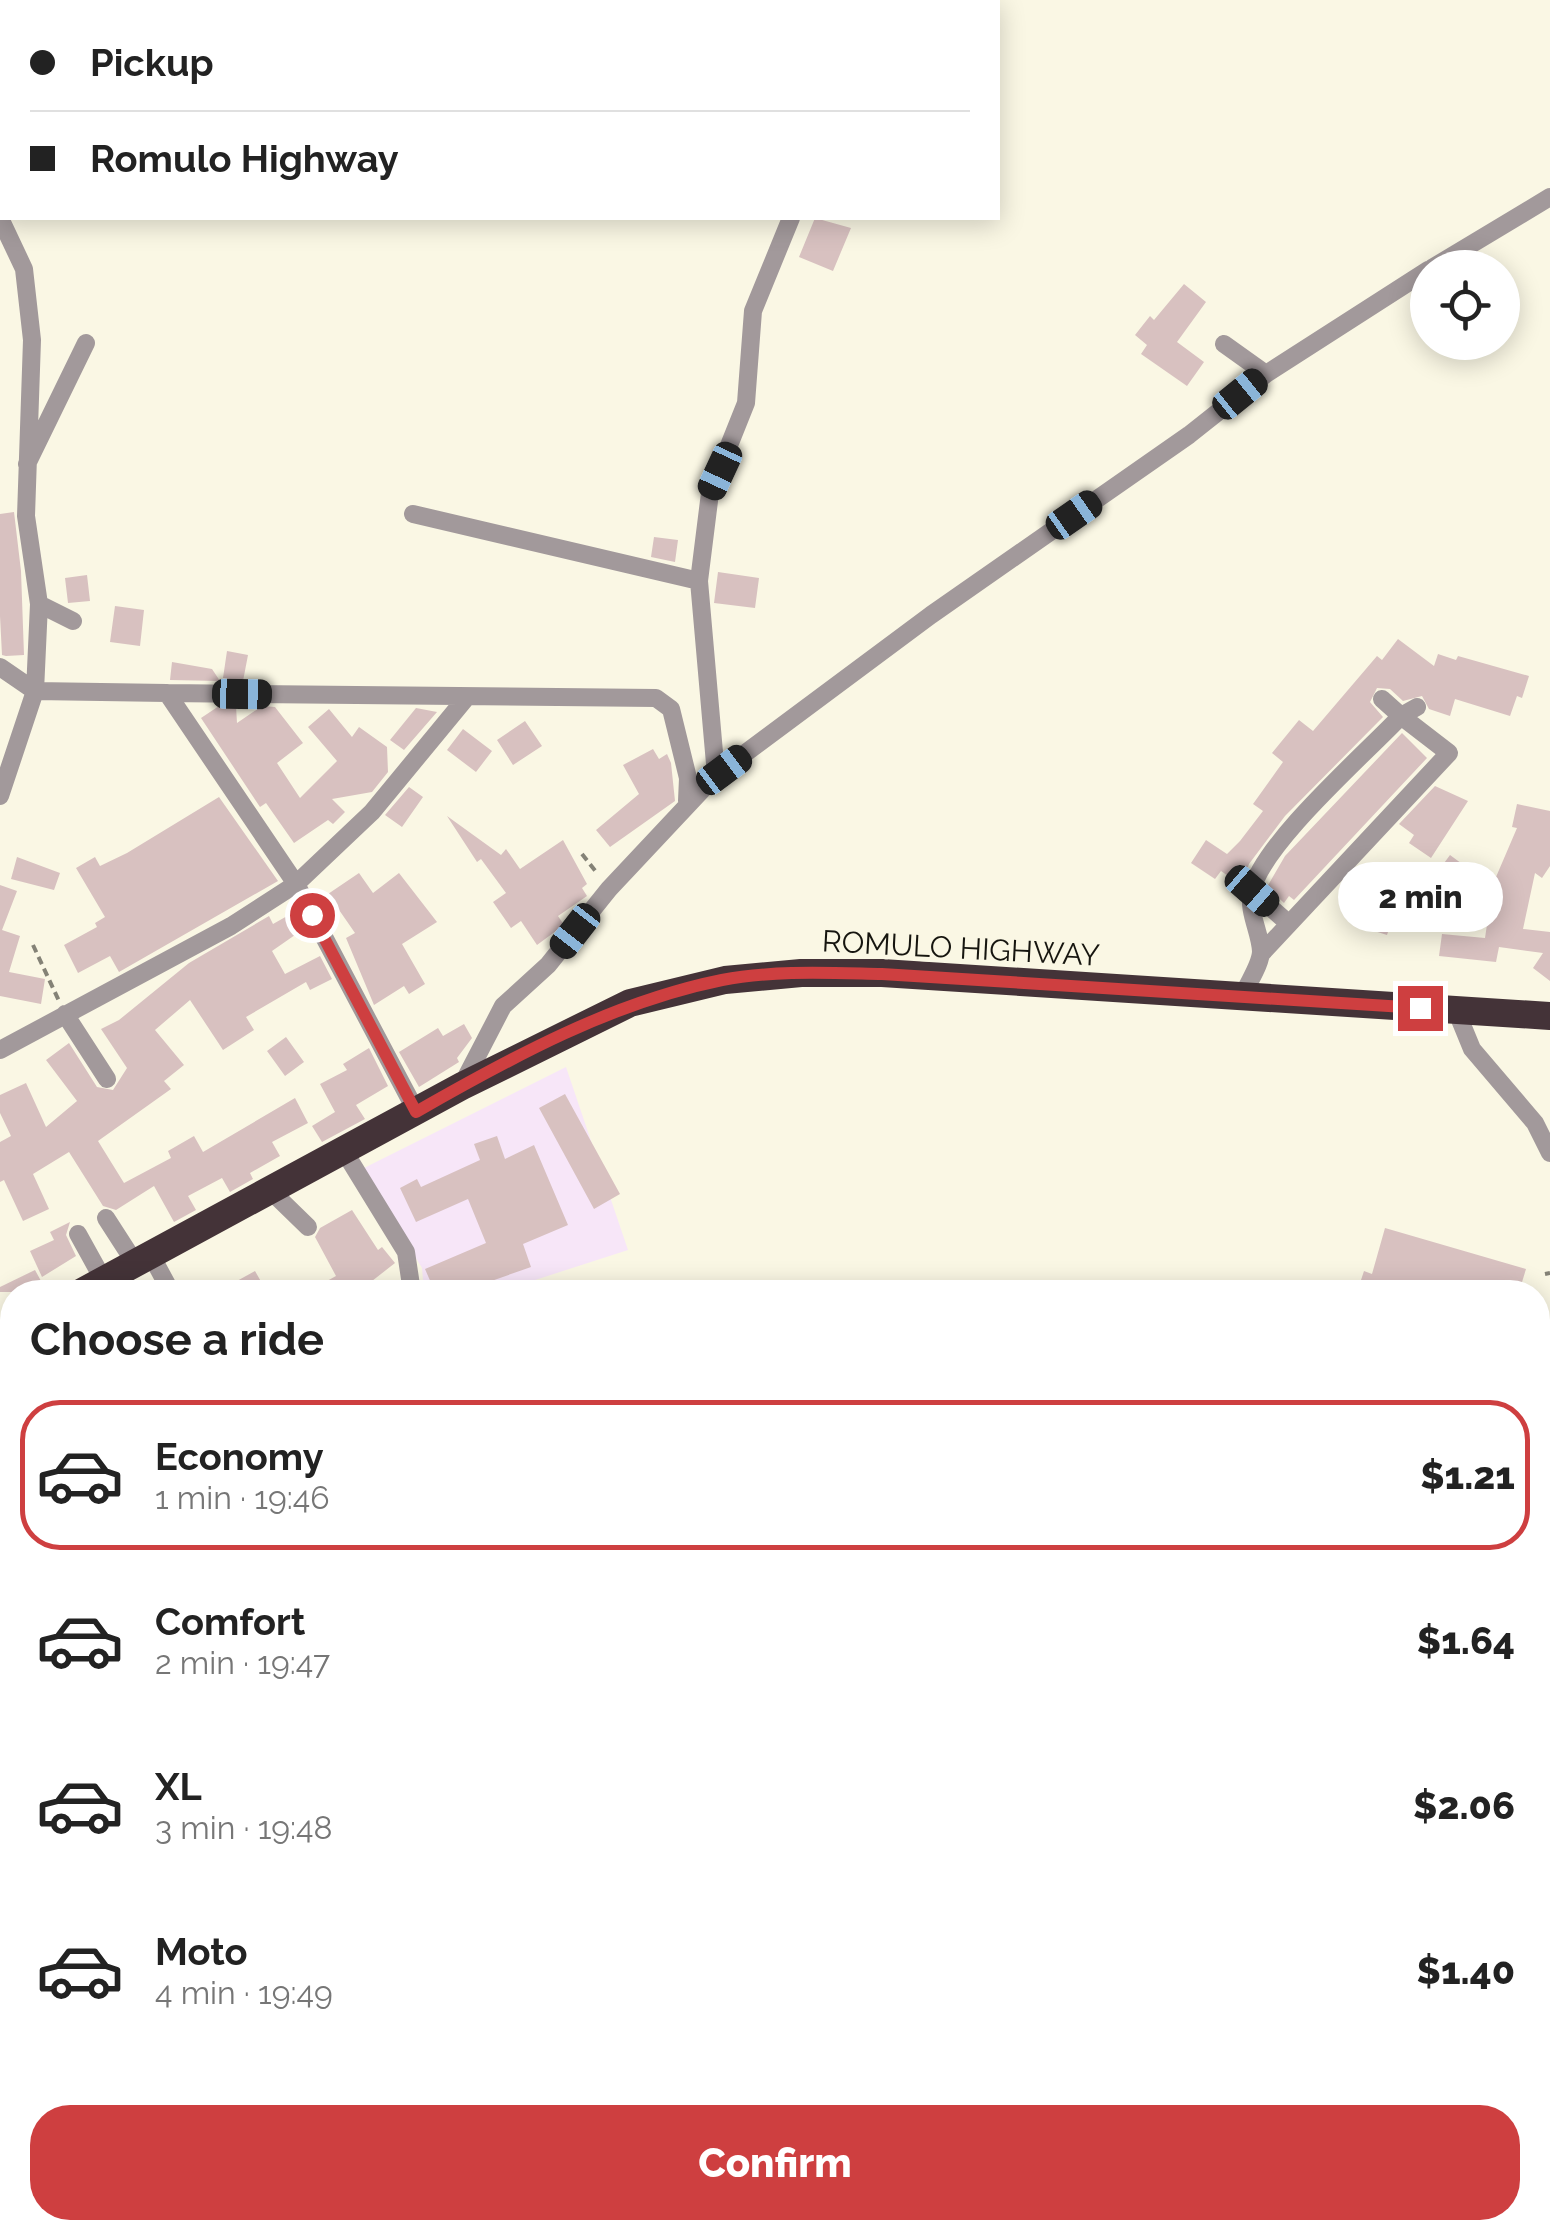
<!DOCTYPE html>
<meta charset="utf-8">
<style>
body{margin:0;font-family:Raleway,sans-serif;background:#f2f2f2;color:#222;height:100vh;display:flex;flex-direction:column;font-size:38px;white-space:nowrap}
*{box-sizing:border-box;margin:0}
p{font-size:32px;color:#767676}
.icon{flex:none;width:55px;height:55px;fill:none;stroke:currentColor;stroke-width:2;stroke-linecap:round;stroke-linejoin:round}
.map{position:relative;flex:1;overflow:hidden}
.side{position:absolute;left:0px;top:1280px;width:1550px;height:960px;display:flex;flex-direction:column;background:#fff;border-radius:40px 40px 0 0;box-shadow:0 5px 25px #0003}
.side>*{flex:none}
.hud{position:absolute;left:0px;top:0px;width:1000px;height:220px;box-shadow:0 5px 25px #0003;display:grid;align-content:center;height:220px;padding:0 30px;background:#fff}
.controls{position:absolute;left:1410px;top:250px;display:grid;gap:20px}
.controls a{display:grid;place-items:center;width:110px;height:110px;border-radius:50%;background:#fff;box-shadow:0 5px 25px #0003;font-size:50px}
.end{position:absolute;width:45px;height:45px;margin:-22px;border:12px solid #ce3f40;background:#fff;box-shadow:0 0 0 5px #fff}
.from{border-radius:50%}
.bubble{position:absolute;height:70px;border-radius:35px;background:#fff;box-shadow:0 5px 25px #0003;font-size:32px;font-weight:800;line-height:70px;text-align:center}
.car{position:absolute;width:30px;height:60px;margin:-30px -15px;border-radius:12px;box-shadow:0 0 8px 2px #0007;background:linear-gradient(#222 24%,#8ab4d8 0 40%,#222 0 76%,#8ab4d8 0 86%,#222 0)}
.hud b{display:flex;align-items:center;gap:35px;height:95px;font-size:38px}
.hud b+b{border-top:2px solid #e0e0e0}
.hud i{width:25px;height:25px;background:#222}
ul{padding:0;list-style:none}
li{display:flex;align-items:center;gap:30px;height:150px;margin:0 20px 15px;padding:0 10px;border:5px solid transparent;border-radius:40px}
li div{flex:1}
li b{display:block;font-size:38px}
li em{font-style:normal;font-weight:800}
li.on{border-color:#ce3f40}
li>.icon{width:90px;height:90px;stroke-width:1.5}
h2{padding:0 30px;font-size:45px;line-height:120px}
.primary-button{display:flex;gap:20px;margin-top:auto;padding:20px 30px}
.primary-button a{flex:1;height:115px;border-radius:40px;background:#ce3f40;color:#fff;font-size:40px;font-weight:800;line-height:115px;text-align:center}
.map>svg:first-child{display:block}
.education{fill:#f7e6f8}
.building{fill:#d8c1c0}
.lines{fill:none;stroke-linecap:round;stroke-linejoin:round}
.path{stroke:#848276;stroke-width:4;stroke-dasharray:8 5;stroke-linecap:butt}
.minor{stroke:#a2999b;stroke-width:18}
.highway{stroke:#443338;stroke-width:28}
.route{stroke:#ce3f40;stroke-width:12}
.labels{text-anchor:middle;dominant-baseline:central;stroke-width:9;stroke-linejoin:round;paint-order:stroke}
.street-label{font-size:30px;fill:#16150f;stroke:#faf7e4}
</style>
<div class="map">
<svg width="1550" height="2240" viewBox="0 0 1550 2240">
<rect width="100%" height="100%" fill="#faf7e4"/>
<path class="education" d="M566,1067L628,1250L498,1292H424L422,1268L362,1169Z"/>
<path class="building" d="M815,218L851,228L833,271L799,257Z
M1184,284L1206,302L1177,342L1204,362L1187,386L1141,354L1147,345L1135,335L1150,316L1154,320Z
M14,512L21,571L24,655L6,656L2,655L0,616V514Z
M654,537L678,540L675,562L651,557Z
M718,572L759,578L755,608L714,603Z
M87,575L90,601L68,603L65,578Z
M115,606L144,610L140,646L110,642Z
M1398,639L1434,666L1438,654L1456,660L1458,656L1529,676L1522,698L1517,696L1510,716L1455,699L1450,716L1429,709L1422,696L1403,701L1390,689L1377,688L1370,702L1383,717L1285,816L1249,864L1241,885L1221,871L1215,879L1191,863L1206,840L1227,854L1240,841L1263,811L1253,804L1283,762L1272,753L1299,720L1313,731L1377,656L1382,660Z
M227,651L248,655L243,681L223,678Z
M172,662L212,669L220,681L170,680Z
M219,706H236L237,723L262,706L275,707L303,743L277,763L300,798L337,761L308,727L329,709L352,737L359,727L387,747L388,772L372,792L332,799L345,812L333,824L328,820L294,843L266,803L260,807L201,718Z
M416,708L437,712L404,750L390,740Z
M525,721L542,746L513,765L497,740Z
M463,729L492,751L476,772L447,750Z
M1402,733L1427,758L1294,900L1289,896L1284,903L1267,887L1285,856Z
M653,749L659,759L667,754L671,763L675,801L610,847L596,830L639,794L623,765Z
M1435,786L1468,801L1431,858L1409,843L1414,835L1399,824Z
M409,787L423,797L402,827L385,815Z
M219,797L278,881L119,972L110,956L78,973L64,945L97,927L95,923L105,917L76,868L95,857L100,866L127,853Z
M1517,804L1550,811V866L1542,878L1535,873L1523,929L1550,932V981L1533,968L1543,953L1499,947L1496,962L1439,956L1442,934L1485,938L1493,884L1517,828L1512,827Z
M447,816L501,855L506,849L520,869L563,840L587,884L582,888L587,896L558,916L564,925L537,945L521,921L511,928L493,902L506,893L481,859L477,862Z
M1450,855L1473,872L1459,891L1436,874Z
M17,857L60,873L54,890L11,879Z
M359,873L373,893L399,873L437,922L402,944L425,984L409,994L404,986L374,1005L346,938L355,933L328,894Z
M0,885L17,891L2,930L20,936L9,972L45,979L41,1004L0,996Z
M1376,905L1395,911L1387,935L1368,929Z
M296,911L305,928L272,951L285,974L320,956L332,979L310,990L306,982L246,1017L254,1030L223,1050L190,1000L155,1030L184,1065L164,1081L171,1089L98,1141L124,1183L171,1158L168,1151L194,1136L203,1152L295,1098L308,1123L272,1142L280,1156L250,1173L253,1179L230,1192L222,1178L188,1196L196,1210L174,1222L154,1186L116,1210L103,1206L69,1152L33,1174L49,1209L23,1221L4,1180L0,1182V1142L11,1136L0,1113V1095L26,1083L46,1127L77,1101L46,1060L69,1043L97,1087L113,1090L127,1068L101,1029L119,1020L189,963L269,916L273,924Z
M464,1024L472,1038L457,1058L459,1062L419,1087L399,1052L438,1028L443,1036Z
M286,1037L304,1062L285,1076L267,1051Z
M369,1048L388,1086L356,1105L365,1119L322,1142L312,1126L335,1112L320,1084L347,1070L343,1064Z
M565,1094L620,1194L594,1209L539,1108Z
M497,1136L505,1159L534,1145L568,1225L523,1244L531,1267L460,1292H435L425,1269L486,1243L468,1199L416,1222L400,1188L417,1179L421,1187L480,1160L474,1144Z
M352,1210L378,1250L382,1247L395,1263L358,1292H307L336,1276L315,1237L320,1228Z
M70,1222L66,1235L76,1256L42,1277L30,1251L54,1240L50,1232Z
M1385,1228L1526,1269L1519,1292L1490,1288L1489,1292H1357L1364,1271L1372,1274Z
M35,1270L47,1292H0V1287Z
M255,1271L267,1292H217Z"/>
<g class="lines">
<path class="path" d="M582,854L597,873
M33,945L59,1001
M1545,1274L1550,1273"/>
<path class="minor" d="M0,218L24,269L32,340L26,516L39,604L35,691L0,796
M1432,268L1550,197
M1224,344L1266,374
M27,464L86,343
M413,514L699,581
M39,604L73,621
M0,667L35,691L167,693L296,884L416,1111
M167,693L656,698L671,709L688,778L687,801
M1382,699L1401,716L1417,707
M716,775L699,581L710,493L746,403L753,311L791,218
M1252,891L1287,922
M1244,993C1249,981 1261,964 1261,951C1260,931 1247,911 1252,890C1263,843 1365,754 1401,716L1449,753L1261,954
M1456,1010L1472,1049L1535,1123L1550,1153
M65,1014L107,1079
M0,1050L231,926L296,884L372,812L466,698
M462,1085L503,1006L548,965L609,889L716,775L931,615L1189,435L1266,374L1428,270
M344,1151L406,1252L412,1292
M271,1191L308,1227
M106,1218L135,1263
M78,1234L104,1281
M151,1255L171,1292
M0,1515L12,1511
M0,1690L12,1687"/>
<path class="highway" d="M82,1292L462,1086L630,1003L725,980L801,973H882L1550,1016
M0,1339L12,1332"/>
</g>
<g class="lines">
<path class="route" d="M312,915L416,1112C512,1057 613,1002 722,980C774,970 830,973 882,974L1420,1008"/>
</g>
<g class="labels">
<g class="street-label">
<text transform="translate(961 948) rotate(3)">ROMULO HIGHWAY</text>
</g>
</g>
</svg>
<div class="controls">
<a><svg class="icon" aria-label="locate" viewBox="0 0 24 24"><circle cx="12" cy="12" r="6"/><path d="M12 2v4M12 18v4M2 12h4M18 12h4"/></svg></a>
</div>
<i class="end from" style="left:312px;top:915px"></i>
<i class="end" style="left:1420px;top:1008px"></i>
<div class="bubble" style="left:1338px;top:862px;width:165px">2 min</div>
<i class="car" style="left:1240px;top:394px;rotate:51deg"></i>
<i class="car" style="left:720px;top:471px;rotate:205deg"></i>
<i class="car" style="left:1074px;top:515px;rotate:55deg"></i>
<i class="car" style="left:242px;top:694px;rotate:91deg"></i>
<i class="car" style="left:724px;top:770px;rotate:53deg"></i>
<i class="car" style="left:1252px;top:891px;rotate:131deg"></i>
<i class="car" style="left:575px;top:931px;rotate:218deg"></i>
<div class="hud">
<b><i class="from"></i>Pickup</b>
<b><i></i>Romulo Highway</b>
</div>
<section class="side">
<h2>Choose a ride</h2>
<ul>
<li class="on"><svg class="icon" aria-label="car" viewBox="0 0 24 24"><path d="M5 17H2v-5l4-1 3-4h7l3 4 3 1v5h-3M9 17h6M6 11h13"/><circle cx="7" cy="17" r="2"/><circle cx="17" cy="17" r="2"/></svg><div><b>Economy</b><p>1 min · 19:46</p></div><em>$1.21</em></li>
<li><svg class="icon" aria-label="car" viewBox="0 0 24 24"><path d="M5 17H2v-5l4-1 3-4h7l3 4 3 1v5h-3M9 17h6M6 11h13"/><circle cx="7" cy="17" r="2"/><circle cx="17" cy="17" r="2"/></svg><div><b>Comfort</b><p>2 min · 19:47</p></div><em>$1.64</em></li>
<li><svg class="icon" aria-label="car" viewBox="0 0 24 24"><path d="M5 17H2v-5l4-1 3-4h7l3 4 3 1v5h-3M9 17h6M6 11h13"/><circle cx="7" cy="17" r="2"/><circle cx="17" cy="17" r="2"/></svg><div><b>XL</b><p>3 min · 19:48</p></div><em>$2.06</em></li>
<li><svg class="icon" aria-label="car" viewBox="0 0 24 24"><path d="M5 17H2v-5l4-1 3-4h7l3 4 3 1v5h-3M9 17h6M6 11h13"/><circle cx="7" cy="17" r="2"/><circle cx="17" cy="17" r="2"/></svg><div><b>Moto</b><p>4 min · 19:49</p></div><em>$1.40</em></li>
</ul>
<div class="primary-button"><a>Confirm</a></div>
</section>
</div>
